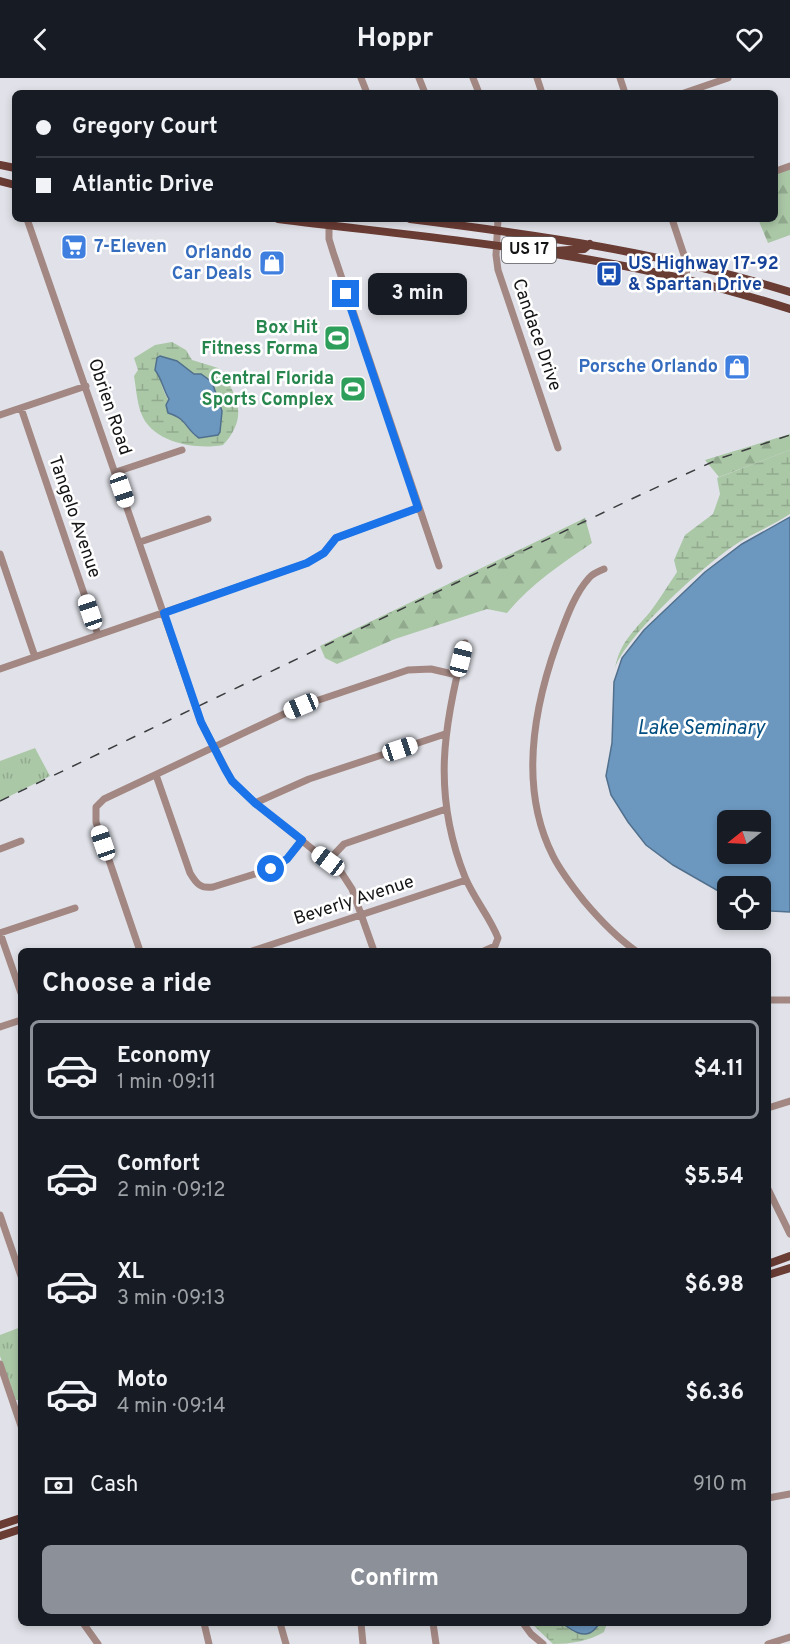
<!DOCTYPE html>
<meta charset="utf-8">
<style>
body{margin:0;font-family:Overpass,sans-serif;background:#20242c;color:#f1f3f6;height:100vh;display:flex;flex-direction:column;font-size:22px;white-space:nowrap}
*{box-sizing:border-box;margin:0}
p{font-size:20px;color:#9ea1a6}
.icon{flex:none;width:33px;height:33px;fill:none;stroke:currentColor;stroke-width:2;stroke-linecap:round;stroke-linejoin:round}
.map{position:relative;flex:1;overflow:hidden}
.sheet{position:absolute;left:18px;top:870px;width:753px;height:678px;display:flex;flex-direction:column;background:#171b24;border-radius:9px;box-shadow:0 3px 9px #0003}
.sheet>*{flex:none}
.banner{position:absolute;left:12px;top:12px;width:766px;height:132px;border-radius:9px;box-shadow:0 3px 9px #0003;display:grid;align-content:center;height:132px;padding:0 24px;background:#171b24}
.needle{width:39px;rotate:252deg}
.controls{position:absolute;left:717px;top:732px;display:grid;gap:12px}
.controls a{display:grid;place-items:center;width:54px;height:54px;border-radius:9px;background:#171b24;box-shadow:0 3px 9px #0003;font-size:30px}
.end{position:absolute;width:27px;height:27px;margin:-14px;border:8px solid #1a73e8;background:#fff;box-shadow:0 0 0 3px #fff}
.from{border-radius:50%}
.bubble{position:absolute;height:42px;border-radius:9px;background:#171b24;box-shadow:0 3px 9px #0003;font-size:20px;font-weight:700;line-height:42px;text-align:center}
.car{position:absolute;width:18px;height:36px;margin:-18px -9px;border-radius:8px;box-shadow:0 0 4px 2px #0007;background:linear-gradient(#fff 24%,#345 0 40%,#fff 0 76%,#345 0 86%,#fff 0)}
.banner b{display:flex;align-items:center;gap:21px;height:57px;font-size:22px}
.banner b+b{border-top:2px solid #363941}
.banner i{width:15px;height:15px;background:#f1f3f6}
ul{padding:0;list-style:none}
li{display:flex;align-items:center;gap:18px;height:99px;margin:0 12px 9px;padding:0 12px;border:3px solid transparent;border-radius:9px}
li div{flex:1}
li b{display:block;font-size:22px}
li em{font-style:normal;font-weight:700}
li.on{border-color:#8c9099}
li>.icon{width:54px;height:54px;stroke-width:1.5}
h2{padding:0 24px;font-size:27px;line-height:72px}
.pay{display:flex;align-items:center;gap:15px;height:66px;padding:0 24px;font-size:22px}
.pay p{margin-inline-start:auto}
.action{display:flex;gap:12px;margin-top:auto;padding:12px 24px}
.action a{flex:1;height:69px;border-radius:9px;background:#8c9099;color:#fff;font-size:24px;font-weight:700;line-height:69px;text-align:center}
header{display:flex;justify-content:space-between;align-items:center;height:78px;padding:0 24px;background:#171b24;font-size:27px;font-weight:700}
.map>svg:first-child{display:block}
.grass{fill:url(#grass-tufts)}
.forest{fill:url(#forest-firs)}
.wetland{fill:url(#wetland-marsh);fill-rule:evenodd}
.water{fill:#6c98c0;stroke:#51708d;stroke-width:1.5;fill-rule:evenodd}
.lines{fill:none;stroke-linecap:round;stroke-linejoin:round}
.minor{stroke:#a28782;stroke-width:7}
.major{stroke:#693c34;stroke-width:8}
.rail{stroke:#3b3c3f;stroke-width:1.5;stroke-dasharray:10 10;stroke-linecap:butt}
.route{stroke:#1a73e8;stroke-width:8}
.labels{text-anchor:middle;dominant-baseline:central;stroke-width:5;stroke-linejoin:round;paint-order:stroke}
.shield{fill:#fff;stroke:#5a5a5c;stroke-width:1.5}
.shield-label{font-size:16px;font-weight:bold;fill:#131416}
.shop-label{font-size:18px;font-weight:bold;fill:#366cbe;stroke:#fff;text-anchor:end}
.transit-label{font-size:18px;font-weight:bold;fill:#164399;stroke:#fff;text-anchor:start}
.leisure-label{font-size:18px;font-weight:bold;fill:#27864d;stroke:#fff;text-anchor:end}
.street-label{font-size:18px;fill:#131416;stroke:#fff}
.water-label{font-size:20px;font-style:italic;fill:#004d80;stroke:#fff}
</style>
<header><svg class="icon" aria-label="back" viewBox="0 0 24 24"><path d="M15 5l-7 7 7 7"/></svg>Hoppr<svg class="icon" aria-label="heart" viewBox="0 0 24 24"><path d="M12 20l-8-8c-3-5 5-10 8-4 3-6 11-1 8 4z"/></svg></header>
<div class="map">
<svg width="790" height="1566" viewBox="0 0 790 1566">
<defs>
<pattern id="grass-tufts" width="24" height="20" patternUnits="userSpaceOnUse" patternTransform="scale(1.5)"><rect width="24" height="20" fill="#aac7a6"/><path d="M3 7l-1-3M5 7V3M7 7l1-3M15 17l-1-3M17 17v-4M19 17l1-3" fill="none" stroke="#91aa8e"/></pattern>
<pattern id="forest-firs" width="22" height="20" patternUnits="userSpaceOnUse" patternTransform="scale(1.5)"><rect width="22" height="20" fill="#aac7a6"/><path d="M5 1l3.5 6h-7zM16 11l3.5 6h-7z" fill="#91aa8e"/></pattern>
<pattern id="wetland-marsh" width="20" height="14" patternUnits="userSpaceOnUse" patternTransform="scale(1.5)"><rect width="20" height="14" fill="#aac7a6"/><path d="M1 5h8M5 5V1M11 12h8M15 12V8" fill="none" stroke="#91aa8e"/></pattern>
</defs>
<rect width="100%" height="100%" fill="#e1e2e9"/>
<path class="grass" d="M35,670L50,698L0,723V683Z
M21,1249V1322H16L13,1318L0,1278V1257Z"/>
<path class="forest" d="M790,91V157L768,165L758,141H776V96Z
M790,356V372L719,399L705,382Z
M585,440L592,465C561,486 531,506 507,535L487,531L395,561L337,586L325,580L320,568Z"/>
<path class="wetland" d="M172,264L186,272L192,282L218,290C238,317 249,339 223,367C196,372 152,365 141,335C137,324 136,310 134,298L138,292L134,280L155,267ZM167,280C198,289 207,322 220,349V354L194,357C183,343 160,317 161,299C161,293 165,285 167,280Z
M790,372V436C774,446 757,454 741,463C709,482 626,557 615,590C620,564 634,553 650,534C660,521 668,507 677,494L674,482L685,457L713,436L720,416L717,400Z
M531,1545H562L574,1554L585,1555L595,1551L601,1545H607L604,1554C589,1563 571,1566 553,1566Z"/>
<path class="water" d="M160,278L177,283L194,296H201L212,304L222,333L220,354L218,357L199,360C185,351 188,341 168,335L166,327L169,321C163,311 162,301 155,292L157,280Z
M790,439V834L771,833L761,830L760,808H728L727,818L673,787L646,767L628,744L611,717L606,698L612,665L614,604L622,580L644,552L705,494L742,466ZM760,742V776H728V742Z
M562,1545H601C598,1547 596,1550 594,1552C584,1562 570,1551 562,1545Z"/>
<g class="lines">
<path class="minor" d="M361,0L367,15
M419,0L425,15
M473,0L479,15
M537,0L542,15
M620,0L625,15
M684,15L728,0
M776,93L790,88
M27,141L201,644L232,703L255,725L341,794L352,811L374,873
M329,141V161L333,174L439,488
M498,141L496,177L498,192L558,370
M672,141L687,186L686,202
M21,330L98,557
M0,337L86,308
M116,394L182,372
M140,464L208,441
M0,476L35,579
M604,491C599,493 592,496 589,500C573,518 565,544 557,565C533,632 519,711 553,778C561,794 572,808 584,823C600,842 616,859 636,873
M465,565C443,649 432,716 465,799C474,821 490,839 498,860L495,868L484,873
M0,591L307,485L324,475L336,460L418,430
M156,697L190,795C196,805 200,811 213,809L271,791L287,781L302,763
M255,725L309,701L445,656
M0,771L21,763
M328,783L344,766L446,731
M0,855L75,830
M0,855L21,915
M140,873L96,744V729L104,721L301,628L408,592L431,591L457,597
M252,873L466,802
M768,922H790
M0,949L21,942
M768,1030L790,1023
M768,1111L790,1156
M0,1137L21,1198
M0,1286L21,1348
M768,1420L790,1416
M83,1545L98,1566
M204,1545L209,1566
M280,1545L286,1566
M361,1545L363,1566
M433,1545L436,1566
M523,1545L531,1556L543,1566
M768,1566L790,1559"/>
<path class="major" d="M0,87L15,90
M0,103L15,107
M278,141C382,154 487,164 591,182C658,193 725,210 790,231
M410,141C538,157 666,175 790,214
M555,173L584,171L590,166
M768,1186L790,1178
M768,1197L790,1190
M0,1447L21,1440
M0,1458L21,1451"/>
<path class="rail" d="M0,723L640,417L721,380L790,357"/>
</g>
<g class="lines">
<path class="route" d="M271,791L287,781L302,762L255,725L232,703L225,691L201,644L164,535L307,485L324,475L336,460L418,430L346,216"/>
</g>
<defs>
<symbol id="supermarket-square" viewBox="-11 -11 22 22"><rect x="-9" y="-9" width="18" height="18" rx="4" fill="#3f7fe0" stroke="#fff"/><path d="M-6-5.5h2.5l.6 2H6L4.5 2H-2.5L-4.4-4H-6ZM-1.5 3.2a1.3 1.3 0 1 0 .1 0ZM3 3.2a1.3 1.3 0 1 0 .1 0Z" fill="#fff"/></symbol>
<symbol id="shop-square" viewBox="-11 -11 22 22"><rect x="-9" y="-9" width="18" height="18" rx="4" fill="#3f7fe0" stroke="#fff"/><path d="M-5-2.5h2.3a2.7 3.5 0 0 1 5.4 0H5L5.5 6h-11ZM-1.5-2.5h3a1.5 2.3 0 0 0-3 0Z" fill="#fff"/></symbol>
<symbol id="bus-square" viewBox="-11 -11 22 22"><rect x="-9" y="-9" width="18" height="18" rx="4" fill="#1a4fb4" stroke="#fff"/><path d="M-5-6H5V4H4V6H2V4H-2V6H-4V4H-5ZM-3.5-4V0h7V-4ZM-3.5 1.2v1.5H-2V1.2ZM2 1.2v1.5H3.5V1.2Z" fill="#fff"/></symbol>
<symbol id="stadium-square" viewBox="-11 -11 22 22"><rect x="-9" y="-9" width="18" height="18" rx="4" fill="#2e9e5b" stroke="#fff"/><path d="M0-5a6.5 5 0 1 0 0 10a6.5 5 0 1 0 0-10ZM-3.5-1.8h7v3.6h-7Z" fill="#fff"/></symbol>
</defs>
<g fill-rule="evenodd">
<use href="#supermarket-square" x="59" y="154" width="30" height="30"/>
<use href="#shop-square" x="257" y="170" width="30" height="30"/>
<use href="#bus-square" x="594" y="181" width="30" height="30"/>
<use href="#stadium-square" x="322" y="245" width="30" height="30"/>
<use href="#shop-square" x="722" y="274" width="30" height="30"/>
<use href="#stadium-square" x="338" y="296" width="30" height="30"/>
</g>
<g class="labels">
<rect class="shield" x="502" y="159" width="54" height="26" rx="4.5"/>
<g class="shield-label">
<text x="529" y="172">US 17</text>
</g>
<g class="shop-label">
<text x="94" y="169" text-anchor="start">7-Eleven</text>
<text x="252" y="175">Orlando<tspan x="252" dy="21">Car Deals</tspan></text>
<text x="718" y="289">Porsche Orlando</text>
</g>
<g class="transit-label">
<text x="628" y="186">US Highway 17-92<tspan x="628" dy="21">&amp; Spartan Drive</tspan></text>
</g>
<g class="leisure-label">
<text x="318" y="250">Box Hit<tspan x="318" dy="21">Fitness Forma</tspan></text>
<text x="334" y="301">Central Florida<tspan x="334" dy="21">Sports Complex</tspan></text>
</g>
<g class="street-label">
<text transform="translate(536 257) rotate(71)">Candace Drive</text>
<text transform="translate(109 329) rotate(71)">Obrien Road</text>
<text transform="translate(74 439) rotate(71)">Tangelo Avenue</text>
<text transform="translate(354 823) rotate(-18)">Beverly Avenue</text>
</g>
<g class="water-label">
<text x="701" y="651">Lake Seminary</text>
</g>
</g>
</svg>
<div class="controls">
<a><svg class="needle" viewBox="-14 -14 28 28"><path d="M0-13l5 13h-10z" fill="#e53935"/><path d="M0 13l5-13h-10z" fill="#9ea1a6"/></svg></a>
<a><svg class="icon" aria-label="locate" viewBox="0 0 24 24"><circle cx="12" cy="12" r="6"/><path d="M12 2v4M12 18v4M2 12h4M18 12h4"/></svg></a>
</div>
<i class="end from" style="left:271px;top:791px"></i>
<i class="end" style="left:346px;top:216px"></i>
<div class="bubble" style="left:368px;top:195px;width:99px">3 min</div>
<i class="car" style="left:122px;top:412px;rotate:161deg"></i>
<i class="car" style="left:90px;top:534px;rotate:341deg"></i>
<i class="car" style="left:461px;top:581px;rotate:14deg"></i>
<i class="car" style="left:301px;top:628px;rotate:247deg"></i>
<i class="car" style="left:400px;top:671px;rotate:72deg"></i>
<i class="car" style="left:103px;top:765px;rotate:341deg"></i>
<i class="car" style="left:328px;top:783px;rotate:307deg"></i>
<div class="banner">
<b><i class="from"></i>Gregory Court</b>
<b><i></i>Atlantic Drive</b>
</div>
<section class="sheet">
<h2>Choose a ride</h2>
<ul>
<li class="on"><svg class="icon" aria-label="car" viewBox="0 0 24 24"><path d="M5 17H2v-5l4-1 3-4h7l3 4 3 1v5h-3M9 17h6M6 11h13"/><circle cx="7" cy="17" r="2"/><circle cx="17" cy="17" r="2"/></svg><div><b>Economy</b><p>1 min · 09:11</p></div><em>$4.11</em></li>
<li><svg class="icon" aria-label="car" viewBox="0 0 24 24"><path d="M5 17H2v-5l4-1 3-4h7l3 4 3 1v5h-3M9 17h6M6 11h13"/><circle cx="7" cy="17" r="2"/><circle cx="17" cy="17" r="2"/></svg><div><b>Comfort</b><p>2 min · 09:12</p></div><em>$5.54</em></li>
<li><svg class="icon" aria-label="car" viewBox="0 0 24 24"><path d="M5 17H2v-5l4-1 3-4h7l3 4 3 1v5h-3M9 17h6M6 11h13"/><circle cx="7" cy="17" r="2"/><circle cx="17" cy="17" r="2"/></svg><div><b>XL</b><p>3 min · 09:13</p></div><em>$6.98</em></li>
<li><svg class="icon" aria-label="car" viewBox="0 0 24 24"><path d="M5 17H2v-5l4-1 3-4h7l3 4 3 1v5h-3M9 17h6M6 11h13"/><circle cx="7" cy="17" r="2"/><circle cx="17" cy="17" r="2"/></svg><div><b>Moto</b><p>4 min · 09:14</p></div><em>$6.36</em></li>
</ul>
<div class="pay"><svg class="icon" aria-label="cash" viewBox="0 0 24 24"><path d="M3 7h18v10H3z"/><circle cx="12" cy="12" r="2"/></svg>Cash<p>910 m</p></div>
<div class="action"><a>Confirm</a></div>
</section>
</div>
